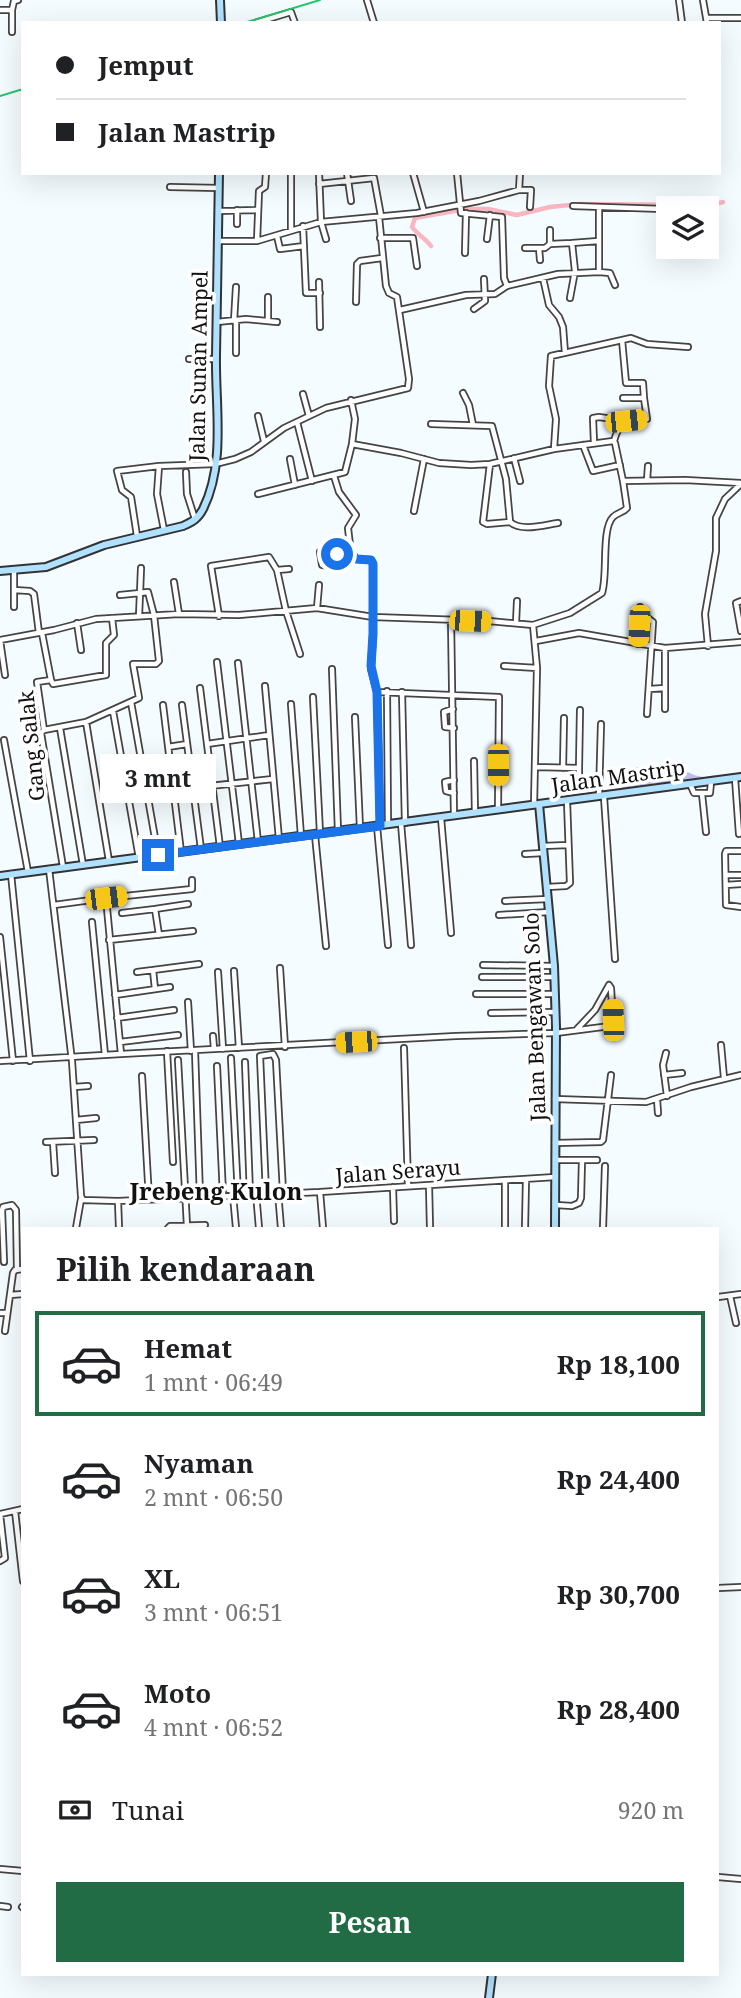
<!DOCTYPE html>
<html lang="id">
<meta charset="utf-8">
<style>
body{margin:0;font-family:"Noto Serif",serif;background:#f2f2f2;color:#202124;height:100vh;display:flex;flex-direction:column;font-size:26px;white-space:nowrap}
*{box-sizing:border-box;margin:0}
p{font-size:23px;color:#757577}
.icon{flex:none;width:38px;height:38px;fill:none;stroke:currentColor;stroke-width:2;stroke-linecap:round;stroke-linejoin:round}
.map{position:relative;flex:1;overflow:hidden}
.details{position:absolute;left:21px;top:1227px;width:698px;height:749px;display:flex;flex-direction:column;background:#fff;border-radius:0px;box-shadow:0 7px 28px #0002}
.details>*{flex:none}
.hud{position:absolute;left:21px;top:21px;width:700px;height:154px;border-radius:0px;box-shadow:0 7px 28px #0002;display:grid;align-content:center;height:154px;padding:0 35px;background:#fff}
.buttons{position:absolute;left:656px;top:196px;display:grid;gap:14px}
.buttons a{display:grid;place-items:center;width:63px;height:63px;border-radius:0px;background:#fff;box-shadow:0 7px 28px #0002;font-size:35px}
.end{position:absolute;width:32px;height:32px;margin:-16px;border:9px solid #1a73e8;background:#fff;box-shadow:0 0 0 4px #fff}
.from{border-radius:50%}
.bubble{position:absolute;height:49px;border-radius:0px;background:#fff;box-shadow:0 7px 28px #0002;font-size:23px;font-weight:700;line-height:49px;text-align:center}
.car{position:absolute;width:21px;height:42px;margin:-21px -10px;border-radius:9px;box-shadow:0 0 5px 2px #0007;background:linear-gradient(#f5c518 24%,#345 0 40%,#f5c518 0 76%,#345 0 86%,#f5c518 0)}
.hud b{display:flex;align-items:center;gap:24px;height:66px;font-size:26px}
.hud b+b{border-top:2px solid #e0e0e0}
.hud i{width:18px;height:18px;background:#202124}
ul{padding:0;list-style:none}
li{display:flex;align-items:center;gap:21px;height:105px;margin:0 14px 10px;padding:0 21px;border:4px solid transparent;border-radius:0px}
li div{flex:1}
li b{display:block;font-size:26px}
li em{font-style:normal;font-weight:700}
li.selected{border-color:#216c44}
li>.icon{width:63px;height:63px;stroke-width:1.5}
h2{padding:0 35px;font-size:32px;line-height:84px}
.pay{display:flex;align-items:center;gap:18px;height:77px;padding:0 35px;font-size:26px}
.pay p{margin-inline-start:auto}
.button{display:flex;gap:14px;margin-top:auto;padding:14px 35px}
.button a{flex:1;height:80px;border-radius:0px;background:#216c44;color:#fff;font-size:28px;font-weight:700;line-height:80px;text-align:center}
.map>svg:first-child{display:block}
.green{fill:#bcbdec}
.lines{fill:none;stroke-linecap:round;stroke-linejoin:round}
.canal{stroke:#f8b7c0;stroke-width:4.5}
.street-casing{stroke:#444;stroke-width:8}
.secondary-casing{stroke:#333;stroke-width:10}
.street{stroke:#fff;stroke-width:4.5}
.secondary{stroke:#b0e1ff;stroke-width:6}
.rail{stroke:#22c76b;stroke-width:2}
.route{stroke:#1a73e8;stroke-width:9}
.labels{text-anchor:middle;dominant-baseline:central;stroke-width:7;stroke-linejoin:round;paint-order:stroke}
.street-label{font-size:21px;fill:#111;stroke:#fff}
.quarter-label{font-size:24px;font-weight:bold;fill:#111;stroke:#fff}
</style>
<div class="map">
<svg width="741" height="1998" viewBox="0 0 741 1998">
<rect width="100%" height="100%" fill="#f5fcff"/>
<path class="green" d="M672,762C682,768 692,777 705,777C713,776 714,774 722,778L622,791L621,770Z"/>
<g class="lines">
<path class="canal" d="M431,246C425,238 418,235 412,227L415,218L466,209H488L517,215L550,207L580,204L695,205H711L723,202"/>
<defs>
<path id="street" d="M367,0L374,23
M679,0L682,23
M703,0L707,23
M0,10H12V32
M12,10L14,1L18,0
M707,18H741
M255,23L291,12L295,23
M291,173V230
M319,173L321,222L326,239
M347,173L351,201
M413,173L424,212
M457,173L461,213L502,217L504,278L507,286L558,274L599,272V208
M319,184L374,178L381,216
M170,187L219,188
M519,190H531L530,207
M573,206L663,209
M218,211L258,210
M237,224V210
M303,226L306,293H320
M550,230V244L572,243L575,271L570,298
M277,236L280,249L304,246
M380,238H413L417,266
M487,239L490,215
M218,241H257L321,222L417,213L479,201L519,190L520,173
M257,241L259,191L265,187L266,173
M572,243L598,241
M525,248H545L550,244
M539,248L540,260
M465,253L466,213
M599,272L610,273L615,285
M543,278L549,305L559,317L563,327L565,353
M319,282L320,327
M268,297V320
M356,302L357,264L360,261L382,258
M474,309L485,301L484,279
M400,310L466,295L495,294L507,286
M234,321L236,287
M236,321V353
M217,322L246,319L277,322
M622,340L626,383H643L644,398H623
M189,359H216
M463,393L469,405L473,425
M303,394L309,416
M351,400L355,419L352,444L401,453L439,463L471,465L490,464L554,449L613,441L615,443L623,481L685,480L741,483
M258,416L264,441
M297,422L312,481
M431,424L492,426L506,479L510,522C521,532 544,525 558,523
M614,441C620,419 626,421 647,419L644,398
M594,443L593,418L599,417L625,421
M583,445L593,471L620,465
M554,449L556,419L549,386L551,356L631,338L647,344L688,347
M514,458L520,481
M290,459L295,485
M490,464L483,522L487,524L510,522
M159,466L157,494L164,530
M186,472L187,494L195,519
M334,476L339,492L356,515L348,528L351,554L356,559L371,560L373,564V634L371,669L377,692L380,825
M647,480L648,466
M258,494L345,472L352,444
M414,511L424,459
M137,536L131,497L122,490L117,471L159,466L215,464L235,459L251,452L284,428L326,408L408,388L409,379L397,297L389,293L386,286L379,217
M320,552L322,565L333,566L337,554L351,552
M277,570L289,569
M14,571V590L30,591L34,594L39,633
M174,582L179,614
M14,590V607
M120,595L140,593L141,568
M741,601L736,603L741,631
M317,608L319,585
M219,616L211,566L269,557L277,570L286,611L300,654
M451,620L454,816
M77,623L81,650
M516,623L517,601
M533,625L570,613L602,593C608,575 601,529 613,517C618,512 623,513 627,508L623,481
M42,633L51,680L37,682L44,730L41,733L63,867
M536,641L579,633L665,648L741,642
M638,644L640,607
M708,646L705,614L716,551V518L725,499L741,484
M217,662L239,844
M238,663L258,842
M504,666L537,668
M332,669L338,831
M5,675L0,640L54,630L96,619L179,614L239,615L317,608L373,617L489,621L533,625L537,668L534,805
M51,680L53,684L106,675V643L114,635L112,618
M265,686L279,839
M200,688L220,847
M649,689L665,688
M387,691L388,824
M377,692L499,697L498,810
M402,692L405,823
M313,697L320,833
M131,702L158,855
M291,704L301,836
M163,705L181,852
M182,705L201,849
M453,709L444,712L445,727L454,728
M665,709V648
M113,711L139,858
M647,714L653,622L649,619
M355,717L360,828
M86,722L109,861
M60,728L83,865
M44,730L86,722L139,698L133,664H156L159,661L154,615L148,592L140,593L139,616
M4,740L28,872
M207,744L269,735
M168,747L187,744
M474,761L475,813
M535,767L579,768V777
M563,768L564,718
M579,768L580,710
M735,778L739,834
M690,784L694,793H710L711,782
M174,790L273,779
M454,793L446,791L445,782L454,780
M702,794L706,832
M599,796L601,724
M604,797L615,959
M441,818L451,933
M401,823L411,945
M377,826L388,945
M315,835L326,946
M543,846L568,845
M741,851H726L725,854L726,905L741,907
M525,854L543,853
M49,869L72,1061L81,1196L83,1200L118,1201L320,1192L555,1177
M11,874L30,1061
M726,875H741
M726,885L741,884
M547,887L566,886L570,883L567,801
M106,898L192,889V880
M505,901L548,899
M122,913L155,909
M499,915L549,912
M92,922L105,1055
M159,935L155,909L188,904
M0,937L13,1061
M109,940L193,931
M483,965L554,966
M280,968L285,1047
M153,970L199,964
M234,971L239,1048
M137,972L153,970L155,989
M218,972L223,1049
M482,977H554
M476,994H555
M115,995L170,987
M188,1002L191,1051
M491,1013L555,1012
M117,1018L174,1010
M577,1029L595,1010L609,985
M213,1036L214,1049
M120,1042L178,1035
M721,1045L724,1078
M404,1048L408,1186
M167,1051L173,1162
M195,1051L200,1196
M666,1053L663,1065L667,1096
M121,1054L456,1036L556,1033L610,1026L613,1023L611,988L609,985
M231,1058L238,1195
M178,1060L187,1226
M0,1061L121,1054L106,898L54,905
M245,1062L250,1194
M217,1066L223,1195
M664,1075L682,1073
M142,1076L149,1199
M74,1087L88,1086
M555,1099L646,1102L691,1087L741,1075
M657,1099L658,1113
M76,1120L96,1118
M46,1142L94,1140
M53,1142L55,1173
M555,1143L601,1142L603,1140L611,1075
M555,1160H597
M429,1185L430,1228
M393,1187L394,1221
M278,1192L281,1228
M320,1192L323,1228
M256,1193L259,1228
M266,1193L260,1056L273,1054L276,1060L283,1192
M233,1195L236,1228
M118,1201L119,1228
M556,1205L572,1206L579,1203L581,1198L582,1160
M76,1228L81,1199
M168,1228L170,1226L205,1225
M505,1228V1180
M525,1228L526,1179
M603,1228L605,1166
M4,1262L2,1210L3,1207L12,1205L16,1210L17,1270
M10,1295L23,1294
M730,1296L736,1323
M718,1297L741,1294
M0,1313H7
M5,1331L13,1273L15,1270L23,1269
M15,1511L23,1581
M0,1514L23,1509
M0,1561L5,1558L0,1514
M718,1588L741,1587
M0,1869L23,1871
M718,1877L741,1879
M0,1906L8,1907
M22,1907L23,1908"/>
<path id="secondary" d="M220,0L221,23
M0,571L46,567L104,545L183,526C192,522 198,519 203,509C226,463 215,405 216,356C217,295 218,234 219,173
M539,804L554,966L556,1027L555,1228
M0,876L741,777
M489,1998L492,1974"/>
</defs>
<use href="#street" class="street-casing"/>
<use href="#secondary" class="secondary-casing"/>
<use href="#street" class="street"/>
<use href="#secondary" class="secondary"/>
<path class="rail" d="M244,23L320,0
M0,96L23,89"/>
</g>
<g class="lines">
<path class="route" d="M158,855L380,826L377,692L371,666L373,634V564L371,560L356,559L351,552L337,554"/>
</g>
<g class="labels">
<g class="street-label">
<text transform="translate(198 366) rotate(-89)">Jalan Sunan Ampel</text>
<text transform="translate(31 746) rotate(-96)">Gang Salak</text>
<text transform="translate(618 776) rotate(-8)">Jalan Mastrip</text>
<text transform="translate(534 1017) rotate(-92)">Jalan Bengawan Solo</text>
<text transform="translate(398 1171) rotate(-4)">Jalan Serayu</text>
</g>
<g class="quarter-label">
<text x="216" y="1190">Jrebeng Kulon</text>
</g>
</g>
</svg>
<div class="buttons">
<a><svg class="icon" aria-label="layers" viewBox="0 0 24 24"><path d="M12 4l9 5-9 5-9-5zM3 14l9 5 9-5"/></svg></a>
</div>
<i class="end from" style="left:337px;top:554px"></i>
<i class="end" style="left:158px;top:855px"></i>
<div class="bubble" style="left:100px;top:754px;width:116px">3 mnt</div>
<i class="car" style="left:626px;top:421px;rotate:84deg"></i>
<i class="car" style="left:470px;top:621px;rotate:92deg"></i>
<i class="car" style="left:639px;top:626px;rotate:183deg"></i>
<i class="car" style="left:498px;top:765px;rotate:180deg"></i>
<i class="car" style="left:106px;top:898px;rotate:83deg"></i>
<i class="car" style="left:613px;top:1020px;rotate:358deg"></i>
<i class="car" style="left:356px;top:1042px;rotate:267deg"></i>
<div class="hud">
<b><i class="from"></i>Jemput</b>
<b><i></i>Jalan Mastrip</b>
</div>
<section class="details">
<h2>Pilih kendaraan</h2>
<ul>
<li class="selected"><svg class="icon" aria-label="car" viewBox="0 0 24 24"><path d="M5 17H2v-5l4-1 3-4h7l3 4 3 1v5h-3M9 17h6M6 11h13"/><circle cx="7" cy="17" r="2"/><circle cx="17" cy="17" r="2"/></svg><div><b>Hemat</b><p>1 mnt · 06:49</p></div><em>Rp 18,100</em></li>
<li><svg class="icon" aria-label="car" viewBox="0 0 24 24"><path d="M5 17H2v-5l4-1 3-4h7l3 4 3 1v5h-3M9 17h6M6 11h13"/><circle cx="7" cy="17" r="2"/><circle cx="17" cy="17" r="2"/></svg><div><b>Nyaman</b><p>2 mnt · 06:50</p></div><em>Rp 24,400</em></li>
<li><svg class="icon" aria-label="car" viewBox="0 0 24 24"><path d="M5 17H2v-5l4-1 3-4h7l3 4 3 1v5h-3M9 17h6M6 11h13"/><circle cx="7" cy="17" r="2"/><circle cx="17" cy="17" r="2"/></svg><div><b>XL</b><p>3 mnt · 06:51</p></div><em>Rp 30,700</em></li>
<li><svg class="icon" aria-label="car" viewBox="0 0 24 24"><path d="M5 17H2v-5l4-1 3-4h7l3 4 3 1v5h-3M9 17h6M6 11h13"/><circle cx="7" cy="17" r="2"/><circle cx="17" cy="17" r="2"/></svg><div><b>Moto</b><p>4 mnt · 06:52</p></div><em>Rp 28,400</em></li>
</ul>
<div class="pay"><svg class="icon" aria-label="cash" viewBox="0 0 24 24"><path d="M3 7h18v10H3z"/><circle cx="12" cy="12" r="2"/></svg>Tunai<p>920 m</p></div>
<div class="button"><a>Pesan</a></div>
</section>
</div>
